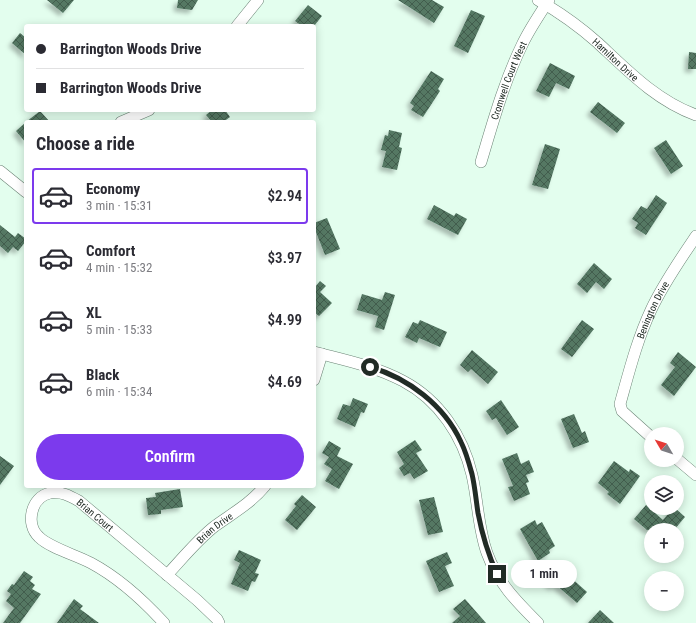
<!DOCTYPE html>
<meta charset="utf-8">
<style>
body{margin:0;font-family:"Roboto Condensed",sans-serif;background:#f7f7f7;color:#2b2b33;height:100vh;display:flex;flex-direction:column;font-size:15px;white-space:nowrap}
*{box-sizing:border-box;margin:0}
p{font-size:13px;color:#7c7c81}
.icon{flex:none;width:22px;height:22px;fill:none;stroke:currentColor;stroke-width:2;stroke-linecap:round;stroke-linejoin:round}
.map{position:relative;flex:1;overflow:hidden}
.drawer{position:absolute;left:24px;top:120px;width:292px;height:368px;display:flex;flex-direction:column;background:#fff;border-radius:4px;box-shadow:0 2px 10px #0003}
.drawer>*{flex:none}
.hud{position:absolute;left:24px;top:24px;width:292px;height:88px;border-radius:4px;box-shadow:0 2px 10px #0003;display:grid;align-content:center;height:88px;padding:0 12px;background:#fff}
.needle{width:26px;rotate:309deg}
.fabs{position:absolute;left:644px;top:427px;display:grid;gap:8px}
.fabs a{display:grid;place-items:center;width:40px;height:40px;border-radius:50%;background:#fff;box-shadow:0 2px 10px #0003;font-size:20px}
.end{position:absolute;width:18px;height:18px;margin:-9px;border:5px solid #212b25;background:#fff;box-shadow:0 0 0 2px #fff}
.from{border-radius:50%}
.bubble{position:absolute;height:28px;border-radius:14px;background:#fff;box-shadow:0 2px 10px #0003;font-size:13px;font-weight:600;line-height:28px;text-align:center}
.hud b{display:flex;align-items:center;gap:14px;height:38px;font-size:15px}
.hud b+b{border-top:1px solid #e1e1e2}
.hud i{width:10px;height:10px;background:#2b2b33}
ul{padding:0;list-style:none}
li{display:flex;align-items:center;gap:12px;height:56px;margin:0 8px 6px;padding:0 4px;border:2px solid transparent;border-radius:4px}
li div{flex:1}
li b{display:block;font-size:15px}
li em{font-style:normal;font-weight:600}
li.selected{border-color:#7c3aed}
li>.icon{width:36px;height:36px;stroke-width:1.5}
h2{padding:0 12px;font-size:18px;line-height:48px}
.primary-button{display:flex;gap:8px;margin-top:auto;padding:8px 12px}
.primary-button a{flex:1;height:46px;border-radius:24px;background:#7c3aed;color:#fff;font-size:16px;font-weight:600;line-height:46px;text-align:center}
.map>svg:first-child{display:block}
.building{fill:url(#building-cross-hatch);filter:url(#shadow)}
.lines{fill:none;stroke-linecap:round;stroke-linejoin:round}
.minor-casing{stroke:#6b8375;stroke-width:12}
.minor{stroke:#fff;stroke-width:11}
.route{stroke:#212b25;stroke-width:5}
.labels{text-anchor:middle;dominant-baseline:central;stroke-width:4;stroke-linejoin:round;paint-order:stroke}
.street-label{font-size:10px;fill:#212b25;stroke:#e3feee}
</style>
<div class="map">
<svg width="696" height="623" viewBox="0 0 696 623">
<defs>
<pattern id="building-cross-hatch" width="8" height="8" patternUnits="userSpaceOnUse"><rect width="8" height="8" fill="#547864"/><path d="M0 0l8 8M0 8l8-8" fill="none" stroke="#425d4e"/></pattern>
<filter id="shadow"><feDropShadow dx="-3.5" dy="3.5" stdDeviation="2" flood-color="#0004"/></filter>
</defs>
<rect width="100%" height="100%" fill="#e3feee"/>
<path class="building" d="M47,0H74L63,13Z
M178,0H198L192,10L177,8Z
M398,0H432L444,7L434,23Z
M308,5L322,16L314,26H302L295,21Z
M471,10L485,16L468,53L454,46Z
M20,33L26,38V55L12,43Z
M689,52L696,53V69H688Z
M550,63L575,76L569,89L556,83L549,97L536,91Z
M431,71L444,79L438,89L440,91L423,117L411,110L414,106L410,103Z
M598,102L625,123L617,133L590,112Z
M212,110H225L230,117L223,122H212L206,115Z
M40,111L50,122H26Z
M26,122V143L16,131Z
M389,130L402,133L399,147L402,148L397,170L382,167L386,151L381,150L385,135L388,136Z
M666,140L683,166L671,174L654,148Z
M545,144L560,149L548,189L532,185Z
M656,195L667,203L646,235L635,228L638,223L632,219L641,206L647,209Z
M434,205L454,216L456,213L467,219L458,235L427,219Z
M327,218L340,249L325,255L314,227V223Z
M0,225L15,237L18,233L26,239V241L18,251L13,247L8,253L0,246Z
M594,263L612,279L604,289L596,282L587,293L577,284Z
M320,281L326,286L320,292L332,303L319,316L314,312V286L315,287Z
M385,292L395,295L384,330L375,327L378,316L357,310L362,294L382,300Z
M420,320L447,332L440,347L419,338L417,343L405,337L413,322L418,324Z
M582,320L594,329L572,357L561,349Z
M472,350L498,372L488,384L471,369L468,372L460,365Z
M678,352L696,367L674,396L661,385L675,367L670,363Z
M353,398L368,404L364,413L361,412L355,427L337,419L343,404L350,406Z
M501,400L519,427L507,435L496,418L492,420L486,411Z
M574,414L582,433L585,431L589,442L573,448L561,419Z
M415,440L422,450L416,453L428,471L414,479L410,473L404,476L399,468L404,464L397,452Z
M329,441L341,448L337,456L353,464L339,489L325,481L332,469L324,464L329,457L322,453Z
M517,453L521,464L529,460L534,472L526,475L529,482L526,483L530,494L514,501L508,487L513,486L502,459Z
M0,456L14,466L0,485Z
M614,461L629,472L630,469L640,476L620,504L607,494L609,492L598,483Z
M180,489L183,507L161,510V514L148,515L146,498L156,497L155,493Z
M302,495L316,507L297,530L285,520L296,506L294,504Z
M434,497L443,532L428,535L419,500Z
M646,505L663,520L673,508H675L685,517L674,530H647L634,519Z
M535,520L537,525L542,522L555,546L549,550L550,553L538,561L520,529Z
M239,550L261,560L255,573L259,574L255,582L252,581L248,591L231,584L240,563L234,560Z
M447,552L452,563L445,566L454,586L439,592L426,561Z
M560,568L587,592L577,603L555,584L553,587L547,582Z
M24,571L33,577L30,581L35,585L32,589L41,594L20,623H3L14,608L6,601L11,594L7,591L12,584L14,585Z
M74,599L83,606L80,609L99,623H57Z
M465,599L486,623H452L460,616L453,609Z
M600,610L614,623H588Z"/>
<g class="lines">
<defs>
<g id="minor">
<path id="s1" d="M538,0C559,12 580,27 598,43C628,71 657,101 696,115"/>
<path d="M237,26L258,0"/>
<path d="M121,122L149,110"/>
<path id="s2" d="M481,162C493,122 504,82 522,45C529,30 539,15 549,0"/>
<path d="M0,171L26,192"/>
<path d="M314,352C344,360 375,366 403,381C439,400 463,436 472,475C478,501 478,528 487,553C498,583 516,601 538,623"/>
<path d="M314,380L322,354"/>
<path id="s3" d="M651,437L622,411L620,404C629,372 637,340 651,310C663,284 680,260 696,236"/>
<path d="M677,459L696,475"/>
<path id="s4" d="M167,575C182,559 197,540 215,526C233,513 251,503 265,486"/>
<path id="s5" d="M164,623C142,599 119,578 91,563C76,555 50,548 39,537C25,524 31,497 50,493C61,491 70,496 79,501L197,600L217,619L219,623"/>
</g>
</defs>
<use href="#minor" class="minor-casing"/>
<use href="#minor" class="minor"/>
</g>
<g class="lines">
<path class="route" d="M370,367C408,378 444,405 461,442C466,452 469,463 472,474C475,487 476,500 478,513C482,534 488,554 497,574"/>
</g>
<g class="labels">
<g class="street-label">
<text stroke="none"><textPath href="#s1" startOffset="98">Hamilton Drive</textPath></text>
<text stroke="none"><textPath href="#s2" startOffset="86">Cromwell Court West</textPath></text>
<text stroke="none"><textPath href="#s3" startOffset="146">Benington Drive</textPath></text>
<text stroke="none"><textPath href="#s5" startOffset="260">Brian Court</textPath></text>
<text stroke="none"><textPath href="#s4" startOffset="67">Brian Drive</textPath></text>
</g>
</g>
</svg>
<div class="fabs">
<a><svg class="needle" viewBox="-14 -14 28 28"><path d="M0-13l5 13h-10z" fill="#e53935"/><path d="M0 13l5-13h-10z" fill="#7c7c81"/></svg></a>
<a><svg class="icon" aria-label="layers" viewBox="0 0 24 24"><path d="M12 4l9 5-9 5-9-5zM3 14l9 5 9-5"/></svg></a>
<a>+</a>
<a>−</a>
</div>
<i class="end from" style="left:370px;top:367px"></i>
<i class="end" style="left:497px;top:574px"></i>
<div class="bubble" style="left:511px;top:560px;width:66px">1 min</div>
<div class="hud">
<b><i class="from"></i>Barrington Woods Drive</b>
<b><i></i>Barrington Woods Drive</b>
</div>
<section class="drawer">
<h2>Choose a ride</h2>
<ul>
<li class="selected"><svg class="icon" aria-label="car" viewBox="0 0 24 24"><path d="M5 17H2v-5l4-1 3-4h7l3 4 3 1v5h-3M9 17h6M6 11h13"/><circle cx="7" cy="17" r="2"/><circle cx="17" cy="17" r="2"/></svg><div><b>Economy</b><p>3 min · 15:31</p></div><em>$2.94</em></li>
<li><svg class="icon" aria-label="car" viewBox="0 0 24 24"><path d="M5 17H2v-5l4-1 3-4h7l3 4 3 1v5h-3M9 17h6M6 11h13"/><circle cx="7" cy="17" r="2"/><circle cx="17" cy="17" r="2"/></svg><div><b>Comfort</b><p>4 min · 15:32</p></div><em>$3.97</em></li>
<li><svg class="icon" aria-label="car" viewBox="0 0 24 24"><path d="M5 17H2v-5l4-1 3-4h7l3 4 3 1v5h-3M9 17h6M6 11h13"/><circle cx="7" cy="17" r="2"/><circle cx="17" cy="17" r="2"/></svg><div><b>XL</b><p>5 min · 15:33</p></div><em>$4.99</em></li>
<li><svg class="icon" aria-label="car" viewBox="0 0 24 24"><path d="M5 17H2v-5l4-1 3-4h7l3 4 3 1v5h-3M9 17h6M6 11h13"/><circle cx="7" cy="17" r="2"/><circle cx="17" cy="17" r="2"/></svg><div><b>Black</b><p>6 min · 15:34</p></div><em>$4.69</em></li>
</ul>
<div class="primary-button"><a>Confirm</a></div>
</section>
</div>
